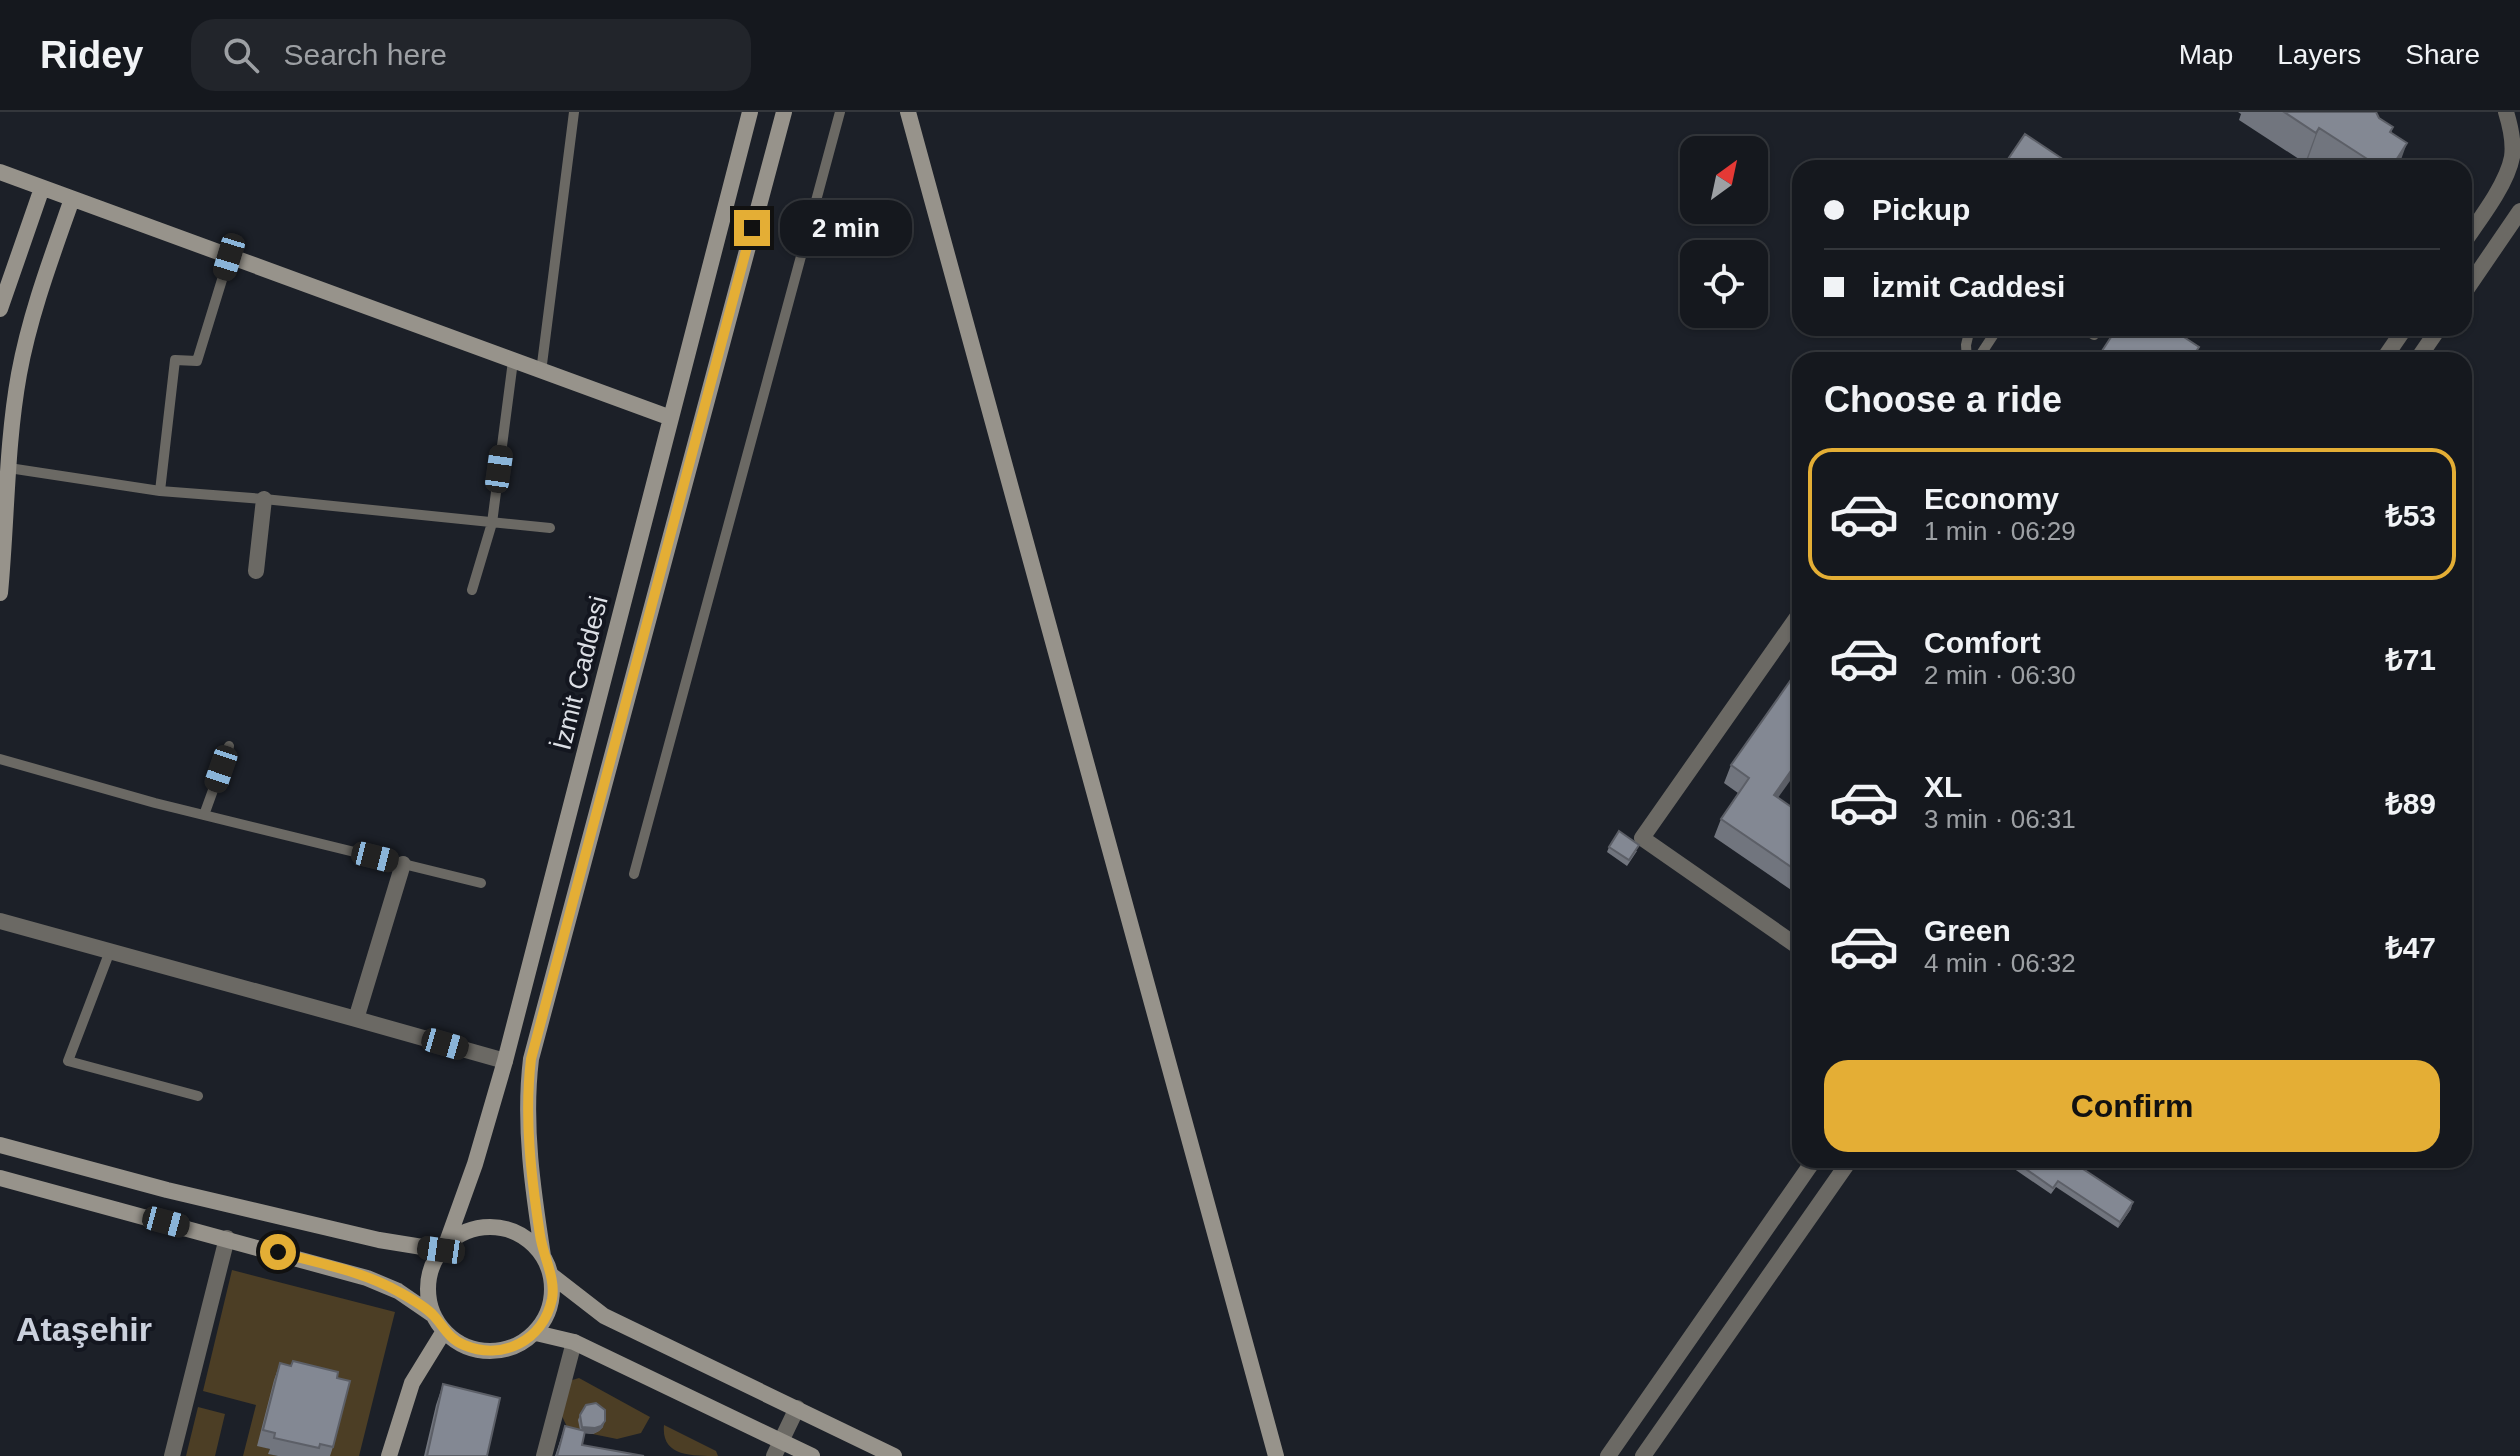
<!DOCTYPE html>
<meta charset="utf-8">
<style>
body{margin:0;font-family:Arial,sans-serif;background:#22252b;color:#f1f3f6;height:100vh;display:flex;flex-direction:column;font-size:30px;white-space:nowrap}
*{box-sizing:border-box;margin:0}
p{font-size:26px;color:#9da0a4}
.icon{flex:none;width:44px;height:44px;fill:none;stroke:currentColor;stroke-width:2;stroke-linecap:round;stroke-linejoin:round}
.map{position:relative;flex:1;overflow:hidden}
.details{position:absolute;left:1792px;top:240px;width:680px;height:816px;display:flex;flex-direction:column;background:#15181e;border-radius:24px;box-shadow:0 2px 6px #0004,0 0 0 2px #34373c}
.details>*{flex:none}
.hud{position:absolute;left:1792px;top:48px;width:680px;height:176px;border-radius:24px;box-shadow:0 2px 6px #0004,0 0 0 2px #34373c;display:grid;align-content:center;height:176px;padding:0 32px;background:#15181e}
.needle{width:52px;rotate:33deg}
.controls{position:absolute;left:1680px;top:24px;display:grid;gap:16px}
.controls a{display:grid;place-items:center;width:88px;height:88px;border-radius:16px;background:#15181e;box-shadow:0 2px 6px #0004,0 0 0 2px #34373c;font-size:40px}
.end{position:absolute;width:36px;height:36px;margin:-18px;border:10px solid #e4ae35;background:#111;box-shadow:0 0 0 4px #111}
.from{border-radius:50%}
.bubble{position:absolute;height:56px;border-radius:24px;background:#15181e;box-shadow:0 2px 6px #0004,0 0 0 2px #34373c;font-size:26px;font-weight:700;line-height:56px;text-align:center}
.car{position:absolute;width:24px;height:48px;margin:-24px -12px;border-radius:10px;box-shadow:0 0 6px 2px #0007;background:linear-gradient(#222 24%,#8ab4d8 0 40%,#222 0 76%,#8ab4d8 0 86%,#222 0)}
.hud b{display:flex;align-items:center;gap:28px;height:76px;font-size:30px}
.hud b+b{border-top:2px solid #34373c}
.hud i{width:20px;height:20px;background:#f1f3f6}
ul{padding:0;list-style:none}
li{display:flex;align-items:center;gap:24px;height:132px;margin:0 16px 12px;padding:0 16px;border:4px solid transparent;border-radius:24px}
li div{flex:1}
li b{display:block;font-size:30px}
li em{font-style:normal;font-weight:700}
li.on{border-color:#e4ae35}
li>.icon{width:72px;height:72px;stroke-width:1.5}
h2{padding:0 32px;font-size:36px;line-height:96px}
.button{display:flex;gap:16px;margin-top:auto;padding:16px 32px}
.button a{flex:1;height:92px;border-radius:24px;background:#e4ae35;color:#111;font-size:32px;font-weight:700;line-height:92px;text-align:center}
header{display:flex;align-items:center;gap:48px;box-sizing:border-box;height:112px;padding:0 40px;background:#15181e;border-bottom:2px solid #34373c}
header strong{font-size:38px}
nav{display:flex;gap:44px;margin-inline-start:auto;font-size:28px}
.search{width:560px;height:72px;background:#22252b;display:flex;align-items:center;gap:20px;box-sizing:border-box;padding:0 28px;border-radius:24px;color:#9da0a4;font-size:30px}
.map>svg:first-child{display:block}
.grass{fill:#4c3e25}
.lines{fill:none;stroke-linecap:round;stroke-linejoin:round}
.lane{stroke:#6b6964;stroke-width:10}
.street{stroke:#6b6964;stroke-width:16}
.secondary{stroke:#97938b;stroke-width:16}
.wall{fill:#71757e}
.shaded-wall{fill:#5c5f67}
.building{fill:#838893;stroke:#5c5f67;stroke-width:2}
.route{stroke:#e4ae35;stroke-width:10}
.labels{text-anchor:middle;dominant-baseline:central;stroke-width:8;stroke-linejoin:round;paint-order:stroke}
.street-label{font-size:26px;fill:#dcdfe5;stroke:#13161f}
.district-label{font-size:34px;font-weight:bold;fill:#cbd1dd;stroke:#13161f}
</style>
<header>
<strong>Ridey</strong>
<div class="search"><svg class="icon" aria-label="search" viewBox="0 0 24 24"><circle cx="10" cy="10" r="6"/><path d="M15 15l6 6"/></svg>Search here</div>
<nav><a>Map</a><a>Layers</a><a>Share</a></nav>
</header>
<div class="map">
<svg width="2520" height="1344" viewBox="0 0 2520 1344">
<rect width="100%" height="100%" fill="#1c2028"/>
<path class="grass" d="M232,1158L395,1200L359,1344H329L263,1313L258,1333L270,1337L269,1342L278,1344H243L256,1293L203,1279Z
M579,1266L650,1305L641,1321L617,1327L568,1317L561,1302L569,1269Z
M198,1295L225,1302L215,1344H186Z
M664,1313L716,1339L718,1344C690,1344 661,1344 664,1313Z"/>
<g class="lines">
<path class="lane" d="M229,145L197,249L175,248L160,379L264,387L550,416
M2083,216L2094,223
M1967,248L1966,233L1970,216
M1977,248L1998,216
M541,260L574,0
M9,356L160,379
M472,478L492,411L513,249
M0,647L155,691L481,771
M204,703L229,634
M634,762L840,0
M110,839L68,949L198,984"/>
<path class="street" d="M2464,130C2480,107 2507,72 2512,45C2514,31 2510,13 2506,0
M2464,181L2520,99
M2383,248L2405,216
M2417,248L2439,216
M256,459L264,387
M1800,501L1642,726L1800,836
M403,752L356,907L505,949
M0,809L356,907
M172,1344L227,1126
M544,1344L574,1230
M774,1344L797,1296
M1608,1344L1814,1048
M1643,1344L1850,1048"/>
<path class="secondary" d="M908,0L1276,1344
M0,60L671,306
M0,197L42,76
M0,481C7,408 6,334 19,262C30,202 52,144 72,87
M0,1033L167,1078L379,1128L441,1138
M0,1066L367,1166L398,1179L433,1203
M428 1177a62 62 0 1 1 124 0a62 62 0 1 1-124 0Z
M447,1130L475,1052L505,949L750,0
M543,1144C533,1079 523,1013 531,947L784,0
M551,1163L604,1204L894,1344
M536,1221L574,1230L812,1344
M389,1344L412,1271L444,1219"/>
</g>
<path class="wall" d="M2238,0H2376L2379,6L2393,15L2391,21L2398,56H2322L2308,47L2305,51L2239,8L2241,2Z
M2199,235L2194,248H2098L2102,239Z
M1731,653L1800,701V784L1714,725L1721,707L1738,681L1724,671Z
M1609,735L1637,739L1627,754L1607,740Z
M2012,1048L2073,1050L2131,1097L2118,1116L2056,1075L2051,1082L2010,1054Z
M280,1251L337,1266L333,1335L330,1344H278L268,1342L270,1337L257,1334L274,1268Z
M443,1272L487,1344H424L436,1293Z
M580,1303L603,1315L599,1319L593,1322L585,1321L582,1333L644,1344H555L565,1314L580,1318L578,1308Z"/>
<path class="shaded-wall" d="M2319,16L2308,47L2305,51L2316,21Z
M2407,31L2398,56H2391Z
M1800,646V655L1767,701L1774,683Z
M2133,1090L2131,1097L2118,1116L2120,1110Z
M605,1309L603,1315L599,1319L593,1322L580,1321L582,1315Z"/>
<path class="building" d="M2284,0H2376L2379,6L2393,15L2390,20L2407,31L2391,56H2387L2377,49L2375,52L2319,16L2316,21Z
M2025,22L2067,50L2063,56H2002Z
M2117,216H2170L2199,235L2190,248H2115L2102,239Z
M1800,555V646L1774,683L1800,701V761L1721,707L1749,666L1731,653Z
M1619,719L1639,733L1629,748L1609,735Z
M2013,1048H2072L2071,1049L2133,1090L2120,1110L2058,1069L2053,1076Z
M293,1249L338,1260L337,1266L350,1269L333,1335L320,1332L319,1336L274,1326L275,1321L263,1318L280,1251L291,1254Z
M443,1272L500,1286L487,1344H427Z
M596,1291L605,1298V1309L601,1314L595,1316L582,1315L580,1303L586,1293Z
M565,1314L585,1319L582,1333L644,1344H557Z"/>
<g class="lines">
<path class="route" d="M278,1140C317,1151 363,1159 399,1180C410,1186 426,1195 434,1204C444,1215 449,1227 464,1233C502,1249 543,1229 552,1187C556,1166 543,1144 540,1123C531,1064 524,1005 531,947L752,116"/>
</g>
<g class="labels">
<g class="street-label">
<text transform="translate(580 561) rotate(-76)">İzmit Caddesi</text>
</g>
<g class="district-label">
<text x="84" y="1217">Ataşehir</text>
</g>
</g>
</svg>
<div class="controls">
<a><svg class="needle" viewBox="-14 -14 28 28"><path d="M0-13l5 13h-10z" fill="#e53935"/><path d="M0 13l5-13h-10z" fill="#9da0a4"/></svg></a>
<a><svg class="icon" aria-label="locate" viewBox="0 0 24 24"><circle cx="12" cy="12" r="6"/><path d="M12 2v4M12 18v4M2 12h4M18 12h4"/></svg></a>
</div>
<i class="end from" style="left:278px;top:1140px"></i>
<i class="end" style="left:752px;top:116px"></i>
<div class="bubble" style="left:780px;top:88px;width:132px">2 min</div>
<i class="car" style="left:229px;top:145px;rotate:197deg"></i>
<i class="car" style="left:499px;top:357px;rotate:8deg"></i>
<i class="car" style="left:221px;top:657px;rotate:199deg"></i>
<i class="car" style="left:375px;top:745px;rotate:104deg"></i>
<i class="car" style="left:445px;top:932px;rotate:106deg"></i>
<i class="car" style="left:166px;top:1110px;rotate:105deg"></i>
<i class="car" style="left:441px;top:1138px;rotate:278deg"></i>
<div class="hud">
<b><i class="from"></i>Pickup</b>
<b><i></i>İzmit Caddesi</b>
</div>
<section class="details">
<h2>Choose a ride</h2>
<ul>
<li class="on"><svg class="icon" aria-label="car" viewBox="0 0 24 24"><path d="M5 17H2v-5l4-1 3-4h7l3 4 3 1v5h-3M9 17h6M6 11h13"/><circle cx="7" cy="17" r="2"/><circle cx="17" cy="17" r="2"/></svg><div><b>Economy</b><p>1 min · 06:29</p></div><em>₺53</em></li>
<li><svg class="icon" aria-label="car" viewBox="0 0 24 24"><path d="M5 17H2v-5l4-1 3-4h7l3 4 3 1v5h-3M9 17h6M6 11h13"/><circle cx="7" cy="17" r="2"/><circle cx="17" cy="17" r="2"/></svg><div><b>Comfort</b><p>2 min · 06:30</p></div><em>₺71</em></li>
<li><svg class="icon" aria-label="car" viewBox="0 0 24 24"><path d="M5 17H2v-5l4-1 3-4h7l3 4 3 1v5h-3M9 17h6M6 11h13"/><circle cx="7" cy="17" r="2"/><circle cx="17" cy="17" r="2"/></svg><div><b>XL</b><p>3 min · 06:31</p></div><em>₺89</em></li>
<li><svg class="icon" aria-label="car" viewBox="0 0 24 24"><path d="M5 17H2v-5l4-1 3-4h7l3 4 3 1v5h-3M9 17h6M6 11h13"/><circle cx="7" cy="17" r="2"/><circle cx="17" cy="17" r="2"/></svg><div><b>Green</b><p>4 min · 06:32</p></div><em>₺47</em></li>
</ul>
<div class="button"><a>Confirm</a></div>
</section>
</div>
